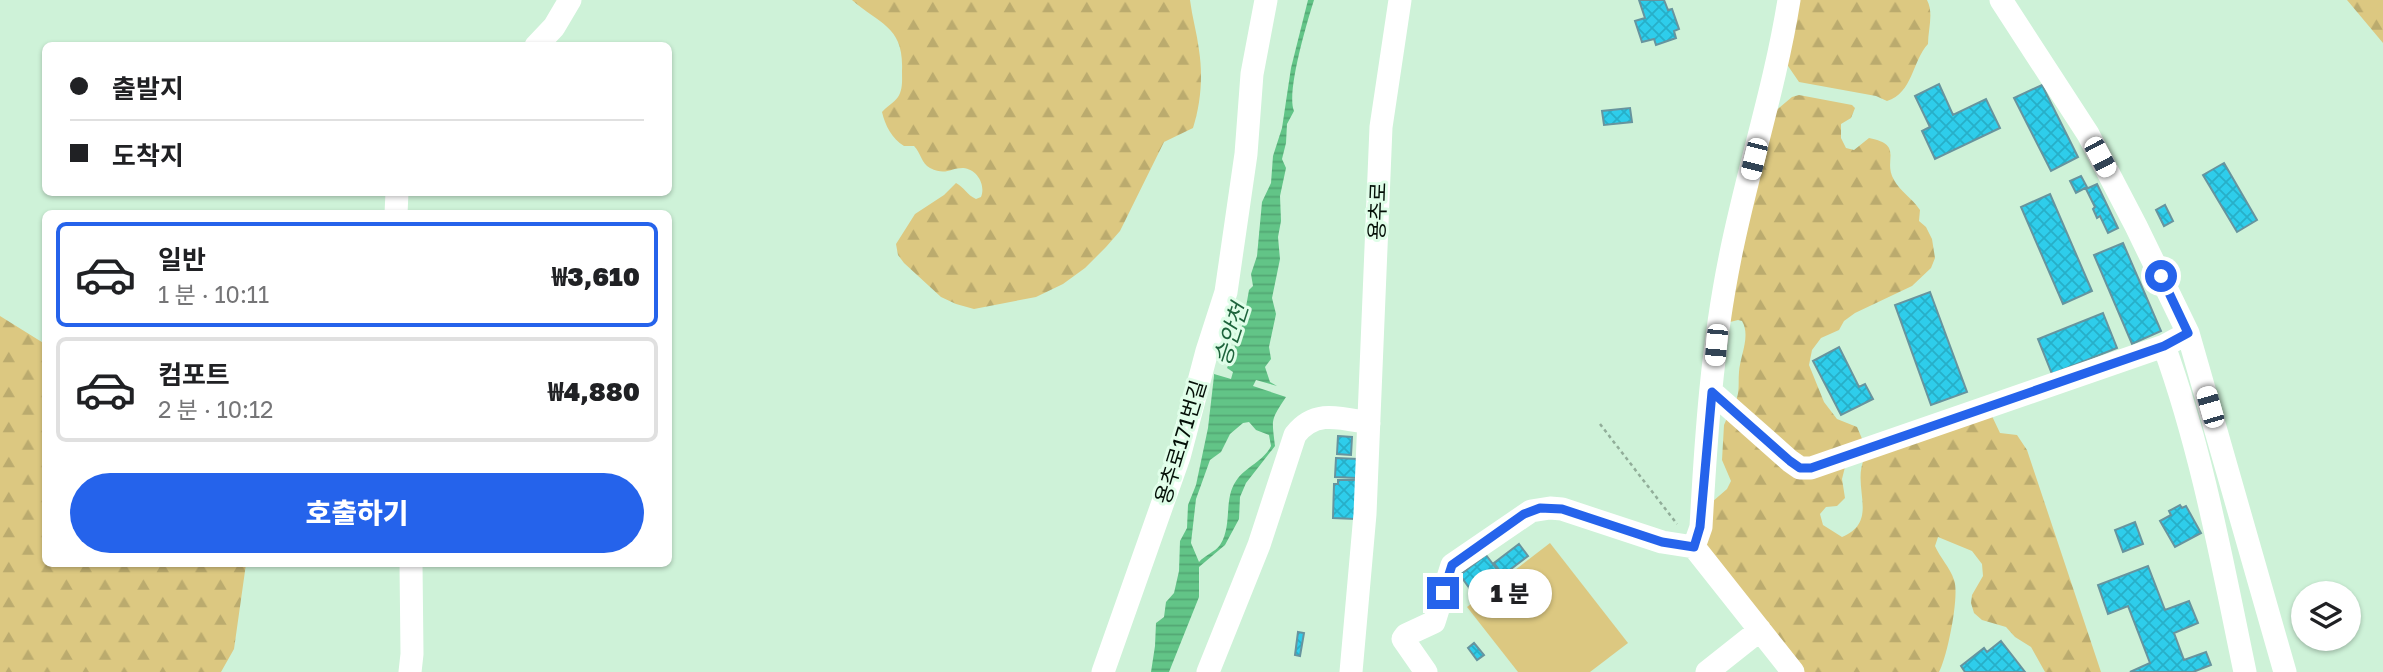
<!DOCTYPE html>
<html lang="ko">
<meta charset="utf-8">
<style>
body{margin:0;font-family:"Golos Text","Noto Sans KR",sans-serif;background:#f6f6f6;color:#202124;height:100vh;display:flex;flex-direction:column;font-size:26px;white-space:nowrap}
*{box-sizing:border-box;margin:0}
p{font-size:23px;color:#757577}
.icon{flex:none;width:38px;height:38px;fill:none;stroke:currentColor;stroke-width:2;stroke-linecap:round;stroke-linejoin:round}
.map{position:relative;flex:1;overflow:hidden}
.drawer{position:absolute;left:42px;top:210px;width:630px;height:357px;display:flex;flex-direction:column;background:#fff;border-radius:10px;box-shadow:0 2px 5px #0004}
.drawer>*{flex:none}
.banner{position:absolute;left:42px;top:42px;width:630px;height:154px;border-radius:10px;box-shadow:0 2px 5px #0004;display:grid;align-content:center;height:154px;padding:0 28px;background:#fff}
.controls{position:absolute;left:2291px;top:581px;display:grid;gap:14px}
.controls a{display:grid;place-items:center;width:70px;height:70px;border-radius:50%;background:#fff;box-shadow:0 2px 5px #0004;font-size:35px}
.end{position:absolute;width:32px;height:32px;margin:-16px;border:9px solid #2563eb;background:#fff;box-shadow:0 0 0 4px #fff}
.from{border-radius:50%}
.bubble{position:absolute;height:49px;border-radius:24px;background:#fff;box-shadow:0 2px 5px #0004;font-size:23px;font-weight:800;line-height:49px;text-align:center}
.car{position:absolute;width:21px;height:42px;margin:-21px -10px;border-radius:9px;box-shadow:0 0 5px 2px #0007;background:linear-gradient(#fff 24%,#345 0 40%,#fff 0 76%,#345 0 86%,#fff 0)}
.banner b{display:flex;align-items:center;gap:24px;height:66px;font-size:26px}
.banner b+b{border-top:2px solid #e0e0e0}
.banner i{width:18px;height:18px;background:#202124}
ul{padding:12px 0 0;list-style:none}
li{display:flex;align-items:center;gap:21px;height:105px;margin:0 14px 10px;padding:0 14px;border:4px solid #e0e0e0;border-radius:10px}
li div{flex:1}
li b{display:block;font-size:26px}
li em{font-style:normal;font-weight:800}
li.active{border-color:#2563eb}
li>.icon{width:63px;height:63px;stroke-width:1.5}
.primary-button{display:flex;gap:14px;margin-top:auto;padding:14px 28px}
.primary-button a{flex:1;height:80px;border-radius:42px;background:#2563eb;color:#fff;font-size:28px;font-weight:800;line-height:80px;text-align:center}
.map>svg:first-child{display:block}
.grass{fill:#dcc881}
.forest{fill:url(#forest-firs)}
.water{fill:url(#water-rules);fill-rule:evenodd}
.building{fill:url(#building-cross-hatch);stroke:#67949e;stroke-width:2}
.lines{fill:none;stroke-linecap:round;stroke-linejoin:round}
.path{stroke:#91ad99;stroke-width:2.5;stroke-dasharray:3.5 3.5;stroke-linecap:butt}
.minor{stroke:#fff;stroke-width:23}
.route{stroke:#2563eb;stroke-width:9}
.labels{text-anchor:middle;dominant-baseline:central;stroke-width:6;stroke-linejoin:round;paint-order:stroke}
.street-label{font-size:21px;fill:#040f07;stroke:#e0fee9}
.water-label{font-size:23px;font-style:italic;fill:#1e643c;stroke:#e0fee9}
</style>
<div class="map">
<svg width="2383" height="672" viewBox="0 0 2383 672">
<defs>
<pattern id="forest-firs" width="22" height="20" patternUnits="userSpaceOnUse" patternTransform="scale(1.75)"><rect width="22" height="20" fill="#dcc881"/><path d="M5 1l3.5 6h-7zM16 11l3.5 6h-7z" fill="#bbab6e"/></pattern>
<pattern id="water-rules" width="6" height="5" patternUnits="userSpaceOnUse" patternTransform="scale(1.75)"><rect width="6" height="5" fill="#62c487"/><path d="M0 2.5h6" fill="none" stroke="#53a773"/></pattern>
<pattern id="building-cross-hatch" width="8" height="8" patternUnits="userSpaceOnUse" patternTransform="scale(1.75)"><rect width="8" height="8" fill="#2ecdeb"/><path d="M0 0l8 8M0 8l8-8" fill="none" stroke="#27afc8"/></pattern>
</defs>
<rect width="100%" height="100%" fill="#cef2d8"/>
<path class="grass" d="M1550,543L1628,643L1590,672H1518L1467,607Z"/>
<path class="forest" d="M852,0H1190C1192,17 1197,33 1199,50C1203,76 1201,103 1193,128L1164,142L1120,231L1106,247L1085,268L1063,284L1036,297L974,309L956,304L941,297L904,263L898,255L896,244L915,214L944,195L956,183C964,187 967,195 976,199L981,197C986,185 977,169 963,168C950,168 946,176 930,168C921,163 921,153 914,146H904C892,139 885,125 882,112C887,106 894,103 898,97C903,89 902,80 902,71C904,26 880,25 852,0Z
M1791,0H1927C1934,13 1928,29 1928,44C1912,61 1913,93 1887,101L1876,96L1799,82L1786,63Z
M2347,0H2383V43Z
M1799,95L1852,105L1855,108L1851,118L1841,124V138L1846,148L1854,150L1869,138C1905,145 1882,160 1894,180C1900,191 1912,198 1920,210L1919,221L1926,227L1932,239L1935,258L1931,268L1912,286L1855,313L1844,321L1839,330L1821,338L1812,350L1809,365L1824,402L1837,419L1857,427L1863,441L1802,465L1736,401C1740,390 1738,383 1739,372C1740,356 1751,336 1742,321L1738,320L1730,322L1734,256L1774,112L1792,97Z
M0,316L45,344L46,564H246L234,649L221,672H0Z
M1991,414L2000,433L2017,435L2027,450L2101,672H2045L2031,647L2015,637L2006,627L1982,620L1974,613L1971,603L1972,595L1983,576L1982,564L1972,551L1938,537L1935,546C1940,558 1950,567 1954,580C1960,595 1947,658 1939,672H1798L1704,552L1712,502L1727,489L1731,481L1722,460L1724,425L1727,418L1789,464L1846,463L1842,479L1845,498L1837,506L1826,507L1820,514L1823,525L1842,537C1881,521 1850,486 1865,457Z"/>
<path class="water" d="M1308,0H1314C1307,22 1286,93 1294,111L1287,124L1286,143L1282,159L1286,168L1280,196L1281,221L1278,237L1280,259L1272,298L1276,314L1269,347L1271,359L1265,367L1270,382L1277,386L1256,380L1253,386L1286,397C1270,421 1272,419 1275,446L1246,483L1240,497L1239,519L1225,545L1199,567V597L1169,672H1151L1155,646L1156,623L1164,617L1166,602L1174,593L1179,571L1180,541L1187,528L1188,505L1196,485L1208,428L1214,376V374L1231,379L1233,372L1227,368L1235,348L1234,341L1243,324L1249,290L1253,286L1251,274L1257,256L1262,202L1271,183L1273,156L1282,128L1291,68ZM1249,422L1256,430L1269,435L1271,446C1264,461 1245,467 1236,481C1223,500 1233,525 1220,545C1215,552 1205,555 1199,562L1191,543L1196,499L1210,460L1221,452L1230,434L1243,423Z"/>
<path class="building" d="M1639,0H1664L1668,10L1672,9L1679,29L1674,31L1676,38L1656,45L1654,39L1642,42L1635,21L1645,18Z
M1939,84L1953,115L1986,99L2000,128L1935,159L1922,131L1930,127L1915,96Z
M2042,85L2078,157L2051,171L2014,98Z
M1630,108L1632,122L1604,125L1602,111Z
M2224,163L2257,220L2237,232L2203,175Z
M2081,176L2087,187L2076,193L2070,181Z
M2097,184L2118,228L2108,233L2100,216L2097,218L2093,209L2095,207L2086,189Z
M2050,194L2092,291L2063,304L2021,207Z
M2165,205L2173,221L2164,226L2156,210Z
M2123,243L2161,331L2132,344L2094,255Z
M1930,292L1967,392L1931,405L1895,305Z
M2103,313L2117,348L2052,374L2038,339Z
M1839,347L1859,387L1865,384L1873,399L1841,415L1813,361Z
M1338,436L1352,437L1351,455L1337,454Z
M1336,458L1358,459L1357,478L1335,477Z
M1338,480H1357L1356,519L1333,518L1334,484H1338Z
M2180,505L2182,508L2186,506L2201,533L2175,547L2160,521L2171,515L2169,511Z
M2135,522L2143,544L2123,552L2115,530Z
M1519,544L1528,556L1503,575L1494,563Z
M1486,555L1502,576L1475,596L1460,575Z
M2148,566L2165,610L2189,601L2198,623L2174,633L2184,660L2206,652L2211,665L2193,672H2130L2150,663L2128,606L2108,614L2098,585Z
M1298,632L1304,633L1300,656L1295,655Z
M2001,641L2025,672H1965L1961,666L1984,648L1987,652Z
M1474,643L1484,655L1477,660L1468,648Z"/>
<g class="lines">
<path class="path" d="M1600,424L1677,524"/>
<path class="minor" d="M2001,0L2088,134L2136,226L2188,333L2285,672
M536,46L554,27L570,0
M396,214L397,192
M2164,346C2202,451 2222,562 2245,672
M1712,392L1790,461L1800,468H1811L2164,346L2188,333
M1694,547L1793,672
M410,672L412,654L411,564
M1103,672L1179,457L1207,351L1226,292L1246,154L1252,74L1266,0
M1208,672L1259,545L1295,435C1315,409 1340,418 1369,423
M1351,672L1365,514L1381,127L1400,0
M1426,672L1403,639L1406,635L1434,622L1452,565L1531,511L1550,508L1562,509L1662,542L1694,547L1701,527C1706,437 1712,347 1730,258C1747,172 1775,88 1789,0
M1707,672L1760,630"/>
</g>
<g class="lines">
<path class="route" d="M1443,593L1452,565L1524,514L1540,508L1562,509L1662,542L1694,547L1700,527L1712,392L1790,461L1800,468H1811L2164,346L2188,333L2161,276"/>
</g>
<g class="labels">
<g class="street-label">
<text transform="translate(1377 211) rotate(-88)">용추로</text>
<text transform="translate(1180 442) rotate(-73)">용추로171번길</text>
</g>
<g class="water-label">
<text transform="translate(1230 334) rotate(-72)">승안천</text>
</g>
</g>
</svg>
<div class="controls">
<a><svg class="icon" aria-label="layers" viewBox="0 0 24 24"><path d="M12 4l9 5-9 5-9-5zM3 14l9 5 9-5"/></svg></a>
</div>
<i class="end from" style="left:2161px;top:276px"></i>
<i class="end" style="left:1443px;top:593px"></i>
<div class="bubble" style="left:1468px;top:569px;width:84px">1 분</div>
<i class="car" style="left:2100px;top:157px;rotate:152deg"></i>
<i class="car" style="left:1754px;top:159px;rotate:194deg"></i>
<i class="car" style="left:1716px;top:345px;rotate:185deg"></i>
<i class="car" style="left:2210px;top:407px;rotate:344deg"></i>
<div class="banner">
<b><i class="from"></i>출발지</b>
<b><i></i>도착지</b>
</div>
<section class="drawer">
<ul>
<li class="active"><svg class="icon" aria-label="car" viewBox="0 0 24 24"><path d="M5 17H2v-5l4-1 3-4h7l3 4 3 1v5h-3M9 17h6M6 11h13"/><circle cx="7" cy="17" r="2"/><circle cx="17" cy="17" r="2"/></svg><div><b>일반</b><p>1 분 · 10:11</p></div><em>₩3,610</em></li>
<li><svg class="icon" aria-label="car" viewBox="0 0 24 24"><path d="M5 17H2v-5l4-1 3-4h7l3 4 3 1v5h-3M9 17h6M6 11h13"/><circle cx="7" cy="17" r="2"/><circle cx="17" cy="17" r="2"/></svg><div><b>컴포트</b><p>2 분 · 10:12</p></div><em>₩4,880</em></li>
</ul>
<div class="primary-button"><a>호출하기</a></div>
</section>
</div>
